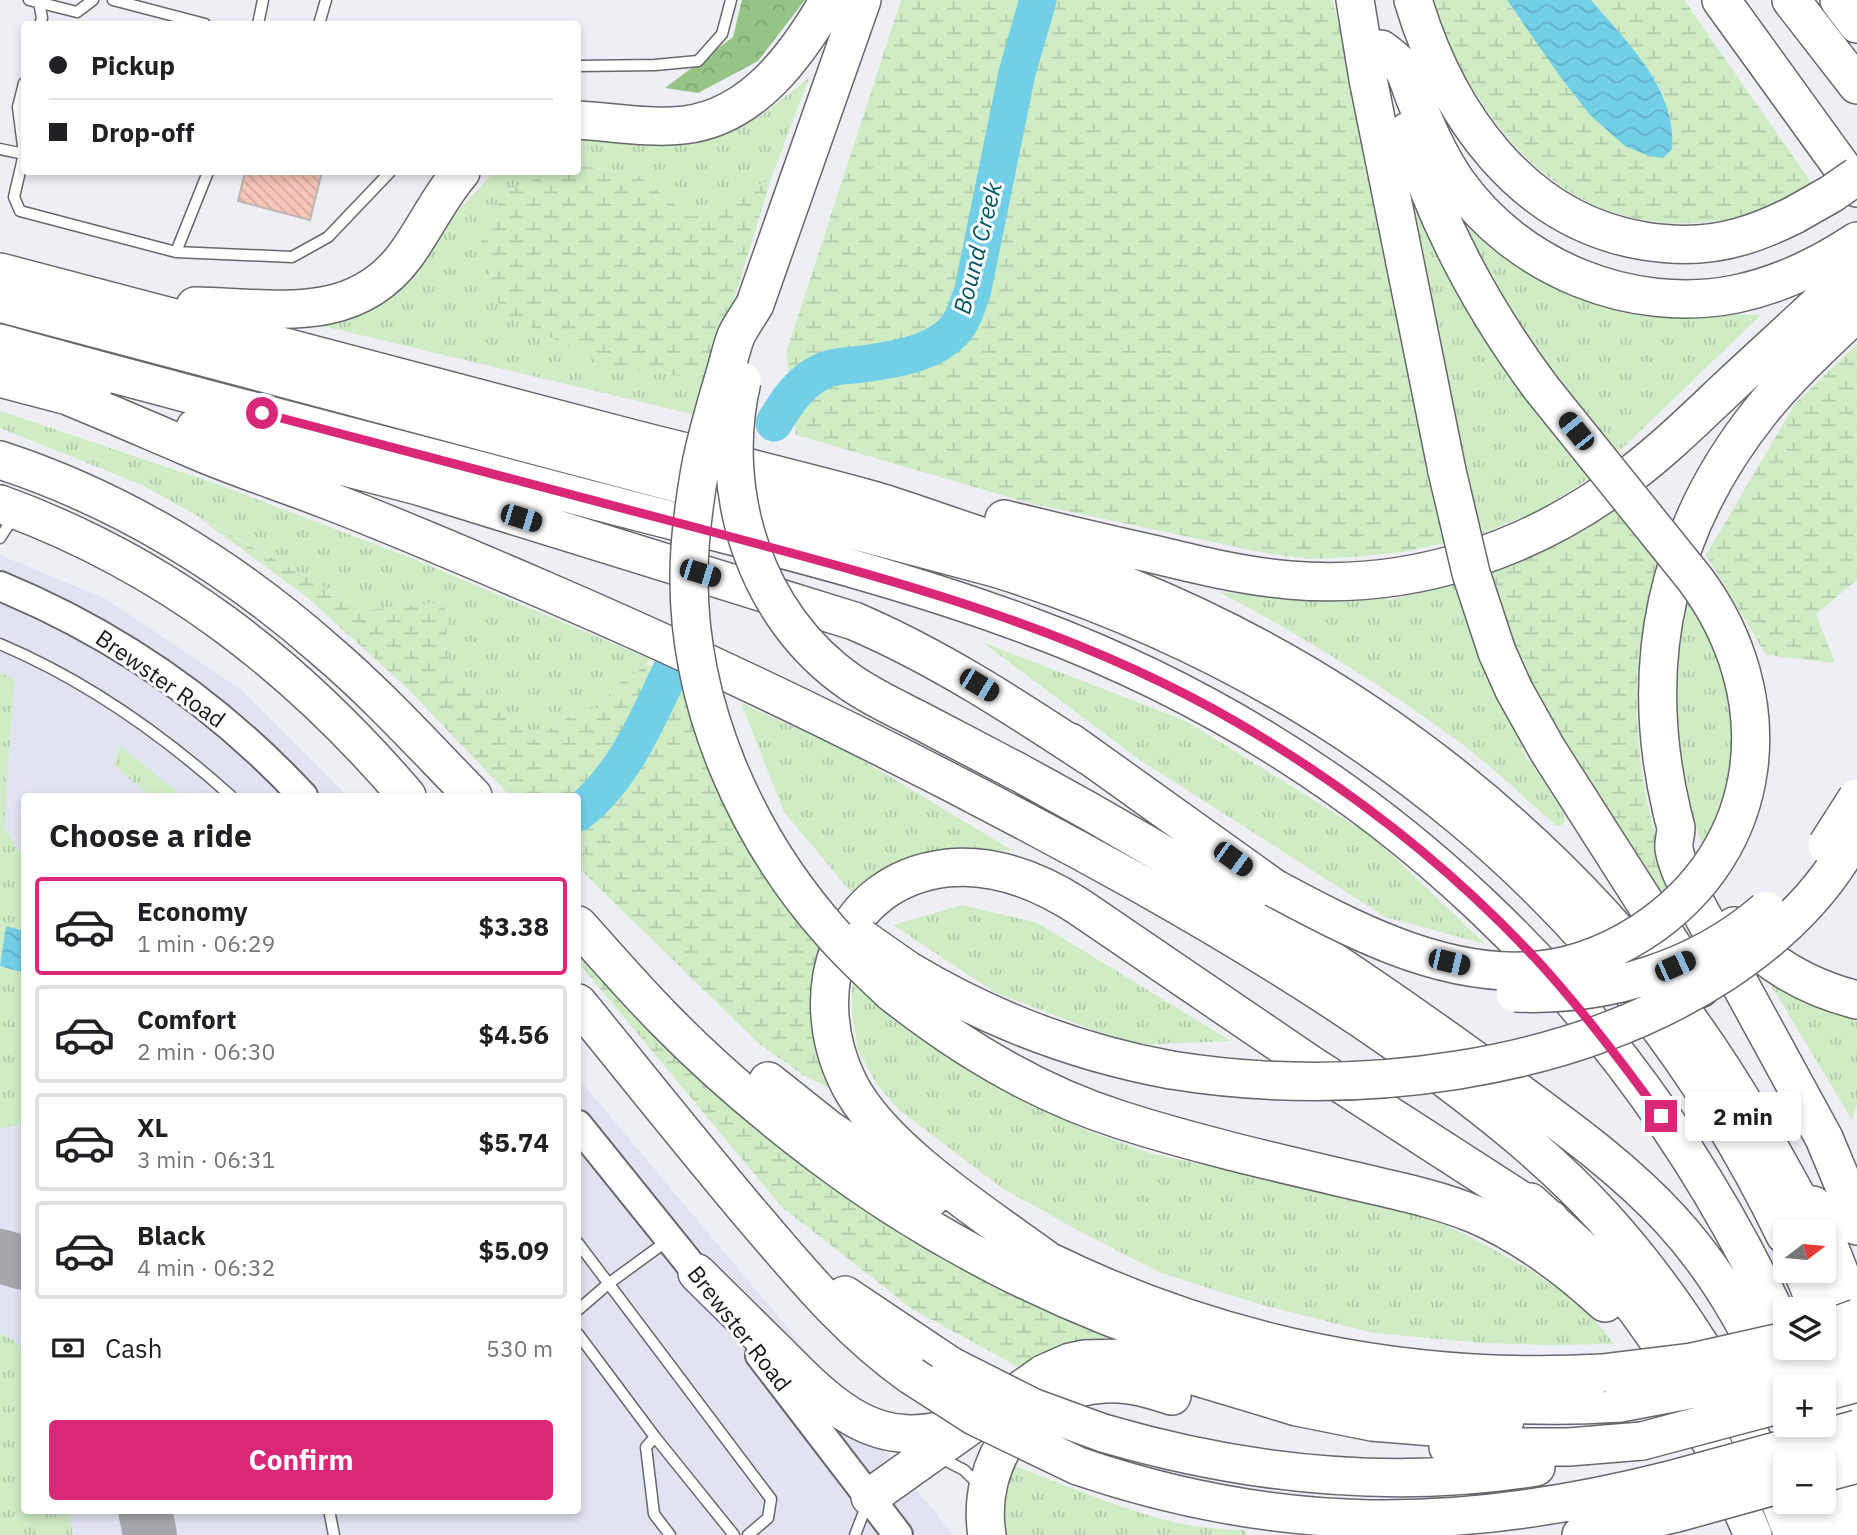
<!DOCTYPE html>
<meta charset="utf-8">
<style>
body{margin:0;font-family:"IBM Plex Sans",sans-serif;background:#f6f6f6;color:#202124;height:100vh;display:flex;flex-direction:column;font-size:26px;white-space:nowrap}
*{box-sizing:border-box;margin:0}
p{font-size:23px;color:#757577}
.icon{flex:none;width:38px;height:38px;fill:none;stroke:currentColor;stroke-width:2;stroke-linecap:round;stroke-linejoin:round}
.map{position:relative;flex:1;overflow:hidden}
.details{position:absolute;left:21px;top:793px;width:560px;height:721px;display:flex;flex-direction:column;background:#fff;border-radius:7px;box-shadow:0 4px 10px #0003}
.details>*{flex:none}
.top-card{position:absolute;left:21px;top:21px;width:560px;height:154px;border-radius:7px;box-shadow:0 4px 10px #0003;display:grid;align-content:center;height:154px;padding:0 28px;background:#fff}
.needle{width:46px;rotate:74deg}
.fabs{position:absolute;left:1773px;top:1220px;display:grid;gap:14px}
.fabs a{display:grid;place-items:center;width:63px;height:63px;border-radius:7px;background:#fff;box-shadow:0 4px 10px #0003;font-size:35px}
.end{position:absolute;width:32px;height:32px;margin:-16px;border:9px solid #db2777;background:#fff;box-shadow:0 0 0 4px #fff}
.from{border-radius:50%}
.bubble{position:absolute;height:49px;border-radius:7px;background:#fff;box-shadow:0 4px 10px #0003;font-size:23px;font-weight:800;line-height:49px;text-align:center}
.car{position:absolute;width:21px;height:42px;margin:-21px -10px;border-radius:9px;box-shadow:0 0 5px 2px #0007;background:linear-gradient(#222 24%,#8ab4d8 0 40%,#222 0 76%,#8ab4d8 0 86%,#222 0)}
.top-card b{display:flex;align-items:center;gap:24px;height:66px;font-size:26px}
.top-card b+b{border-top:2px solid #e0e0e0}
.top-card i{width:18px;height:18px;background:#202124}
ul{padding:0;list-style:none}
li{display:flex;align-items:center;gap:21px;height:98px;margin:0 14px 10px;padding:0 14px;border:4px solid #e0e0e0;border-radius:7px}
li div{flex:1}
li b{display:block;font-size:26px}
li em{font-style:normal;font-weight:800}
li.current{border-color:#db2777}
li>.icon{width:63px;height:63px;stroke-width:1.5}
h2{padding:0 28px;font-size:32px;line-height:84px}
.pay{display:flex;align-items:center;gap:18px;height:77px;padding:0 28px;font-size:26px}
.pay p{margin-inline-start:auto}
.action{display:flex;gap:14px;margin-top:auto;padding:14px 28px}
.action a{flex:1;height:80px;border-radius:7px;background:#db2777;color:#fff;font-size:28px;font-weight:800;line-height:80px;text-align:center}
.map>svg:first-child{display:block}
.built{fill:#e0e3f0}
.grass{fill:url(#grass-tufts)}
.forest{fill:url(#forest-crowns)}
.wetland{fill:url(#wetland-marsh)}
.water{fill:url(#water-waves)}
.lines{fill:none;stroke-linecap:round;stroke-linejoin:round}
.river{stroke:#71d0e8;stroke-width:37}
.taxiway{stroke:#a6a6ac;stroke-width:54}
.building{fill:url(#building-back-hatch);stroke:#bdb6b4;stroke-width:2}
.lane-casing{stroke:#67686d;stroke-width:13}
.secondary-casing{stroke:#67686d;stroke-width:32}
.highway-casing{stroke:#67686d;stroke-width:40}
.lane{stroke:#fff;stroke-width:10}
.secondary{stroke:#fff;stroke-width:28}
.highway{stroke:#fff;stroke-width:37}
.highway-bridge-casing{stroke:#67686d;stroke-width:40;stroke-linecap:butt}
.highway-bridge{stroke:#fff;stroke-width:37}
.route{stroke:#db2777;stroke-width:9}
.labels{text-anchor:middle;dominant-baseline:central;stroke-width:6;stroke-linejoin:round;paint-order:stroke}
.street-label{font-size:23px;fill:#19191b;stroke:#fdfdfe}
.water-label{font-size:24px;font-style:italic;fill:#005768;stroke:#fdfdfe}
</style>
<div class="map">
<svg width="1857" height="1535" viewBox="0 0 1857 1535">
<defs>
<pattern id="grass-tufts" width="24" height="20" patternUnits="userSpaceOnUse" patternTransform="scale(1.75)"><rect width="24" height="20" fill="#cfecc5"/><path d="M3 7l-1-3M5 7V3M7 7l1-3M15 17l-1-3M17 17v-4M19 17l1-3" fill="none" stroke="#b1caa9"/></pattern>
<pattern id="forest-crowns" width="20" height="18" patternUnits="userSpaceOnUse" patternTransform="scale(1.75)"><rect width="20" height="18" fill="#96c386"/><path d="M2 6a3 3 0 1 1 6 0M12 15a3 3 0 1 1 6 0" fill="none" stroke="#81a773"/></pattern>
<pattern id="wetland-marsh" width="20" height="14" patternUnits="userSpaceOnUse" patternTransform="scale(1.75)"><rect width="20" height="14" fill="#cfecc5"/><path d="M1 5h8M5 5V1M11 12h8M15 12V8" fill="none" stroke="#b1caa9"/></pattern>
<pattern id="water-waves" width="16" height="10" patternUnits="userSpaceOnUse" patternTransform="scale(1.75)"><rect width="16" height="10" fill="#71d0e8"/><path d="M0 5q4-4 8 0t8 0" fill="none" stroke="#61b2c6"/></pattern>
<pattern id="building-back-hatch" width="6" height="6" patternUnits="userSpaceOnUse" patternTransform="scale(1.75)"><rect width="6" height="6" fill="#f6c6b9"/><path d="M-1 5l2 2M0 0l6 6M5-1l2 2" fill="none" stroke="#d2aa9e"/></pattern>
</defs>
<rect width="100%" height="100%" fill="#eeeff5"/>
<path class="built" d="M0,555L106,599L239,688L347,796H24V1510H578V1078L787,1327L953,1535H0Z"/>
<path class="grass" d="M809,78L771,179L689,218L636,174L578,165V134L682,143L759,117Z
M1395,121L1593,476L1542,509L1476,536Z
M1433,161L1450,190L1651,312L1761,315L1614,456L1505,312Z
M494,172H554L505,191L709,381L696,415L310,323L401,289L453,216Z
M0,411L214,483L411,558L650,659L647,664L617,685L598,708H582L534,740L449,669L445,602L366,610L142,485L0,428Z
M1459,581L1500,696L1528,762L1531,761L1562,811L1565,822L1562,825L1557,826C1524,798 1493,767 1459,742C1383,686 1303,636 1219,592L1298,598L1375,595L1390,600Z
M1686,595L1720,656L1735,737L1732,778L1722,809L1703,849C1671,755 1673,691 1686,595Z
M982,642L1186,721L1373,837L1485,944L1385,917L1140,760Z
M0,673L14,679L4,827L18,851L24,852V931L6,927L0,966L24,973V1123L0,1128Z
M741,703L847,751L1012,850L921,857L851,892L784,812Z
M120,746L182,796H150L114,765Z
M962,905L1038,923L1231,1041L1133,1045L996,993L893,925Z
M1766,977L1857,1022V1104L1852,1120Z
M852,978L940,1049L1028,1103L1088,1131L1153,1154L1372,1201L1417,1214L1463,1233L1534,1272L1584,1307L1614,1344L1550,1345L1483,1343L1373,1333L1262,1305L1161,1273L1081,1232L1002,1188L899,1110L876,1083L858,1050L852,1012Z
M0,1334L15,1341L24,1350V1510H68L73,1535H0Z
M1012,1465C1072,1487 1138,1518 1201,1527C1215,1529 1230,1529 1244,1530L1247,1535H1000Z"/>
<path class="forest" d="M742,0H805L758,61L698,93L665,88L733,37Z"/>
<path class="wetland" d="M901,0H1332L1354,81L1449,542L1402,552L1354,557L1311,559L1265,553L1029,503L796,435L786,353Z
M1430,0H1507L1520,20L1673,136L1663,95L1651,73L1591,0H1684L1813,185C1800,193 1787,203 1772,210C1753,218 1726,220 1705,222C1561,237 1476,120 1430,0Z
M578,165L636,174L690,217L771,179L709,381L604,365L501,311L481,241L505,191L554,172H578Z
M1857,344V580L1816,614L1835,663L1766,655L1706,555L1795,404Z
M1617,506L1660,557C1651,592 1641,627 1638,663C1634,714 1639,770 1651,819C1657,841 1667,863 1675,885L1662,898L1537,708L1487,576L1554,546Z
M195,515L366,610L445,602L449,669L534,740L582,708H598L617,685L647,664L679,683L718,789L819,942L818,1044L834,1090L803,1075L758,1043L578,867V796H510L406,687L308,598Z
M578,954L652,1027L835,1183L985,1282L1109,1336L1026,1371L912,1309L782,1207L578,962Z"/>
<path class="water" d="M1507,0H1591C1627,43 1677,88 1672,149L1663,158L1649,156L1625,146L1590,115L1559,75Z
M6,926L24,931V973L0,966Z"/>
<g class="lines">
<path class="river" d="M774,423C787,401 801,380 825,370C837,365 850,366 862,364C893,360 941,353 959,324C966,313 969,301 973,289L1017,73L1038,0
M578,813C624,777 646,722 671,670"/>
<path class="taxiway" d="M0,1256L24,1263
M145,1510L150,1535"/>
</g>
<path class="building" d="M245,172H322L310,220L238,201Z"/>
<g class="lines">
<defs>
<path id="lane" d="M29,0L77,12L93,0
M113,0L205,24
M39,2L42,18L40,24
M258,24L263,0
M319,24L326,0
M578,66L655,65L698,61L722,34L731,0
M24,83L18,107L24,154L14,197L20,211L176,252L292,257L328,237L390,172
M0,149L24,154
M176,252L208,172
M0,538L14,516
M0,644C85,680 162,734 231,796
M578,1243L771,1499L768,1518L748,1535
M578,1310L608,1284L667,1241
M578,1334L655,1437L734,1535
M655,1437L646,1447L654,1514L670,1535
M939,1457L964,1470L980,1486
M329,1510L334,1535
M855,1535L867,1504"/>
<path id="secondary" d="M0,586C116,634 218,705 303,796
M578,1125L710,1289
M760,1355L898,1535"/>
<path id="highway" d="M1355,0L1368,79L1447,471
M1413,0C1447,113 1521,221 1644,241C1675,246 1708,246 1739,237C1758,232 1776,224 1794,215
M1721,0L1857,188
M1791,0L1857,85
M1839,0L1857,24
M1381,49C1388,54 1396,60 1401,66C1408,75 1411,90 1416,101C1427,129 1439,156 1456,181C1517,268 1631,315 1736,294C1778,285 1821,265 1857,241
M578,120C612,122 650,129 684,125C753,117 797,55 829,0
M1408,131C1437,225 1483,310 1542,389
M0,272C211,327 422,384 634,439C713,459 793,478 873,500C907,510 941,523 975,534C1026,550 1077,565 1127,586C1347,675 1540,822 1683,1012C1734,1081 1775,1156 1816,1232
M0,303L995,568C1345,677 1624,902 1785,1235
M755,304L862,0
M195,306C271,307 352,327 405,256C425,229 439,197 461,172
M1857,312C1824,344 1789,375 1760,412C1666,530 1637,665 1672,812C1673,817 1675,823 1676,828C1676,835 1673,842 1674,849C1677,866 1686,883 1693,898L1824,1138L1844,1186L1857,1226
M0,343C199,398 400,449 600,502C745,540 892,574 1032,627C1373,754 1634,1003 1785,1333
M0,378L95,403
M70,397C109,413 148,430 188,447C233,467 281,482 327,500C400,528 472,559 544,590C746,677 944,775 1137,882C1242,941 1346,1004 1443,1077C1499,1119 1555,1164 1603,1217C1688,1311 1749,1416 1793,1535
M195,428L418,486L854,621C938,657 1013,706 1089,756
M0,460C120,499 231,567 325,650C378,695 425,747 473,796
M0,504C165,564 294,664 407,796
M1004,519C1053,531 1103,543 1153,554C1198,565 1243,576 1289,580C1412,591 1533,550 1630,475C1667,447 1699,415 1733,383C1774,345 1816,307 1857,268
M1497,652L1514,690L1547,749L1700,989
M1070,742L1274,888
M1018,772C1180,859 1335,958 1483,1066C1547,1114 1616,1160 1671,1220C1713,1266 1745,1319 1770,1376
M578,925C607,957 636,991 667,1022C714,1070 766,1114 820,1155C1042,1323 1341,1421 1620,1403
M1734,926C1766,964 1810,988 1857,1000
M909,971C991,1020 1078,1053 1171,1070
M891,992C960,1047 1036,1093 1121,1120C1196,1144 1274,1162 1351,1180C1393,1190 1435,1198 1474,1214C1523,1235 1566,1267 1605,1303
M578,1003C636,1074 694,1147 754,1218C803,1275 849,1332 912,1376
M768,1081L827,1128L931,1198
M1530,1202L1600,1266L1636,1309L1658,1340L1722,1464L1753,1535
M1813,1205L1857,1317
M1044,1259C1218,1345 1409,1384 1602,1373
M1051,1263C990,1218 883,1151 849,1084C804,995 837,881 947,868C994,863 1039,881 1078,906L1310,1064L1550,1219
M1802,1270L1818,1309
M697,1273C724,1300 751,1326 778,1353C833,1408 877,1454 961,1425
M845,1295L951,1366
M1836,1356L1857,1418
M1103,1433C1243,1474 1391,1490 1536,1467
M1825,1439L1852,1535
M1448,1447H1569L1642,1441
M1078,1466C1281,1535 1459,1533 1666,1481
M870,1497L1043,1374L1070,1362L1084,1359L1126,1358L1154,1364L1297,1407L1372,1422L1433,1427L1505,1420
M1813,1502L1822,1535
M987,1535C975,1462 1026,1388 1104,1384C1128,1382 1149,1389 1172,1396
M1581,1535L1677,1513"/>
</defs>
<use href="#lane" class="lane-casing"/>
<use href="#secondary" class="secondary-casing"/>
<use href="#highway" class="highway-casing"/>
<use href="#lane" class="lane"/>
<use href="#secondary" class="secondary"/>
<use href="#highway" class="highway"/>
<defs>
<path id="highway-bridge" d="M1794,215L1831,194L1857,176
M755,304C749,315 741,325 736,336C731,349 728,364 724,377C715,407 706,438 700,469C694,504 689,539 689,575C688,705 745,835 831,932C849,953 870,972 891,992
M742,381C716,491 755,616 850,682C870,696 893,707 915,718C949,736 984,754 1018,772
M1447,471L1471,573L1497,652
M1827,845L1857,798
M1274,888C1349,928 1435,974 1523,971C1566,970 1606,955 1642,932C1769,849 1782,696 1695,579L1542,389
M862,938L909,971
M1515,993C1605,997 1697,970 1766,910
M1171,1070C1352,1099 1569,1074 1725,972C1779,936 1828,890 1857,830
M1824,1330L1857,1318
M951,1366L1032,1407L1103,1433
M1602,1373L1692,1362L1785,1341
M912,1376L974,1416L1078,1466
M1824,1392L1857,1383
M1620,1403L1747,1379L1857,1349
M1642,1441L1785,1403
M1824,1473L1857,1464
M1666,1481L1857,1429
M1677,1513L1785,1483"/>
</defs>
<use href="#highway-bridge" class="highway-bridge-casing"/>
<use href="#highway-bridge" class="highway-bridge"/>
</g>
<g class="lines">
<path class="route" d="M262,413C416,453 570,493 724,535C901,582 1079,630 1238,723C1348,787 1449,866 1535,958C1581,1008 1622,1062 1661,1116"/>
</g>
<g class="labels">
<g class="street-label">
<text transform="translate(161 678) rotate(35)">Brewster Road</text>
<text transform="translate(740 1328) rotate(52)">Brewster Road</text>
</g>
<g class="water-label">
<text transform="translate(977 248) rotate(-76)">Bound Creek</text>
</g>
</g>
</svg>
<div class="fabs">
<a><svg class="needle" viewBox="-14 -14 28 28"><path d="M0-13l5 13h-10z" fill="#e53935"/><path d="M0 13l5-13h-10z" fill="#757577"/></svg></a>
<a><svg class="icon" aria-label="layers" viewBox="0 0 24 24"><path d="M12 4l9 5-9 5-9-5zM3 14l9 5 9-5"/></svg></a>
<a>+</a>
<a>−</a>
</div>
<i class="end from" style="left:262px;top:413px"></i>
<i class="end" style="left:1661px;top:1116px"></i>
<div class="bubble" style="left:1685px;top:1092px;width:116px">2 min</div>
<i class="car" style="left:1576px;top:431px;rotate:321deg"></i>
<i class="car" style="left:521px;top:518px;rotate:107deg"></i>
<i class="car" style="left:700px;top:573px;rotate:107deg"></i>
<i class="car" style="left:979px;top:685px;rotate:121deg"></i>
<i class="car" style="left:1233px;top:859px;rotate:126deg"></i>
<i class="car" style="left:1449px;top:962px;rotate:103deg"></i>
<i class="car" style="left:1675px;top:966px;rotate:66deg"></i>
<div class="top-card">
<b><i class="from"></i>Pickup</b>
<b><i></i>Drop-off</b>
</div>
<section class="details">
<h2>Choose a ride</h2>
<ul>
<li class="current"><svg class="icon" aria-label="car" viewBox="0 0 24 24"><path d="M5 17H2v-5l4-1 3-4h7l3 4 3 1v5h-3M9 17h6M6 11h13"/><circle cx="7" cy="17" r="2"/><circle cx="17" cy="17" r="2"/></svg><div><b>Economy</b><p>1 min · 06:29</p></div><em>$3.38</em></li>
<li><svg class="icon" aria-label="car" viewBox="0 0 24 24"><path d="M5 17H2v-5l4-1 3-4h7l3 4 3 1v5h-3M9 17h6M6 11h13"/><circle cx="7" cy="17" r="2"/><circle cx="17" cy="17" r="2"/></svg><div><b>Comfort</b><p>2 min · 06:30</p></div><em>$4.56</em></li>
<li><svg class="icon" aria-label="car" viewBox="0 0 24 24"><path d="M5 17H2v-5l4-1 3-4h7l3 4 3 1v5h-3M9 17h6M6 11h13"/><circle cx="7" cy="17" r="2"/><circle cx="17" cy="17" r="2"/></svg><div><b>XL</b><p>3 min · 06:31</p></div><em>$5.74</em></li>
<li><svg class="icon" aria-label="car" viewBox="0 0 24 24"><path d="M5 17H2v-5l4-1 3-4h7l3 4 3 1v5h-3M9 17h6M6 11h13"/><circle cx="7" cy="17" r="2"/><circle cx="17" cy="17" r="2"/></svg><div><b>Black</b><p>4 min · 06:32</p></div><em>$5.09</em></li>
</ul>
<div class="pay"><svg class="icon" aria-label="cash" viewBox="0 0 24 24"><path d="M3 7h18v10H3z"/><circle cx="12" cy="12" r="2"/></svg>Cash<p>530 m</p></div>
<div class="action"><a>Confirm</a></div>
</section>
</div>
